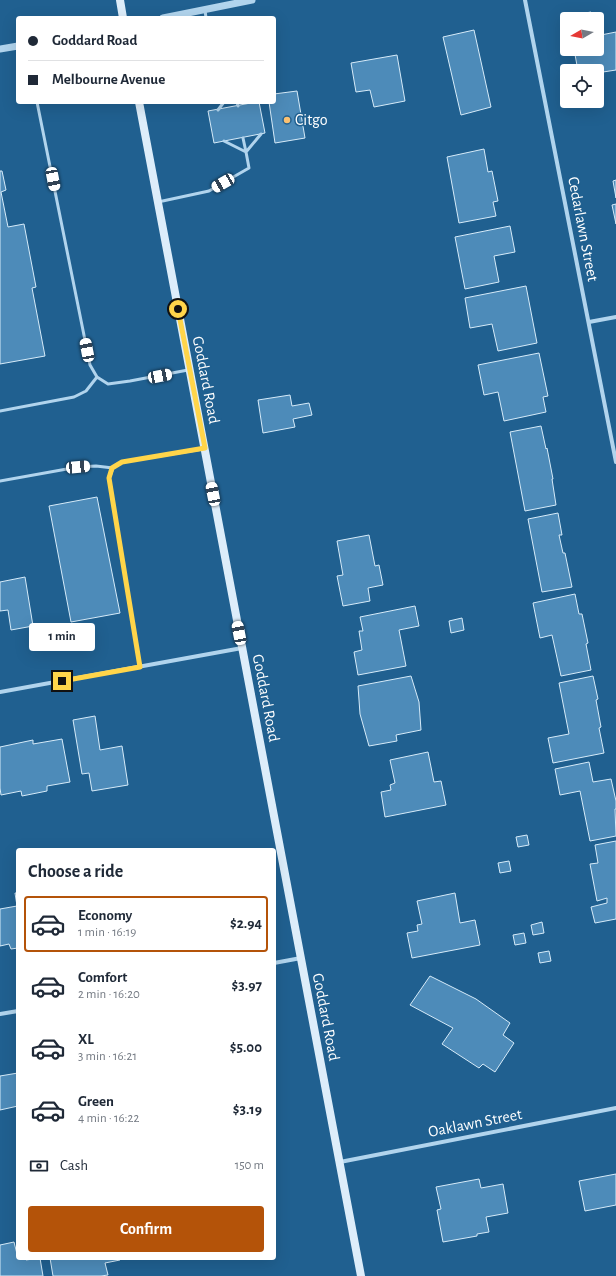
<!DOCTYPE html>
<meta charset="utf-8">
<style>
body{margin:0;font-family:"Alegreya Sans",sans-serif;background:#f6f6f7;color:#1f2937;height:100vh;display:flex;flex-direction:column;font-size:15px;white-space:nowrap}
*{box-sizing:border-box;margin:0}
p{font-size:13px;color:#747a83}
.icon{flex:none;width:22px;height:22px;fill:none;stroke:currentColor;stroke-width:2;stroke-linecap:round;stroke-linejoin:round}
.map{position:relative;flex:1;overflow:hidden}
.panel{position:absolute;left:16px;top:848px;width:260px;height:412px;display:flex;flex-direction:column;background:#fff;border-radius:4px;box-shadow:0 4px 16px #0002}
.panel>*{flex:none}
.top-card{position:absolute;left:16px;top:16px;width:260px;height:88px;border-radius:4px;box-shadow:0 4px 16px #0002;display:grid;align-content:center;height:88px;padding:0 12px;background:#fff}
.needle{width:26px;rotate:261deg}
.tools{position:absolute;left:560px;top:12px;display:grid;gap:8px}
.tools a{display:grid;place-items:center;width:44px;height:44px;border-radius:4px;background:#fff;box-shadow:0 4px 16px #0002;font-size:20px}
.end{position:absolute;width:18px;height:18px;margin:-9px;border:5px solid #ffd54a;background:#111;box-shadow:0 0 0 2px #111}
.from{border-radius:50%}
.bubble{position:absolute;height:28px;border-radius:4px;background:#fff;box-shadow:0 4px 16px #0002;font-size:13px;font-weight:600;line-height:28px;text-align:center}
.car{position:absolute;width:12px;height:24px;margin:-12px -6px;border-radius:5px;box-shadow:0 0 3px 1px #0007;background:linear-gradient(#fff 24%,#345 0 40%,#fff 0 76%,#345 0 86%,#fff 0)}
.top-card b{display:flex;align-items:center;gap:14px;height:38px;font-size:15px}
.top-card b+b{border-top:1px solid #e0e1e3}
.top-card i{width:10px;height:10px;background:#1f2937}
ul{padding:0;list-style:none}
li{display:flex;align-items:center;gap:12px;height:56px;margin:0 8px 6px;padding:0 4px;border:2px solid transparent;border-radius:4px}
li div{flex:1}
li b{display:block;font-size:15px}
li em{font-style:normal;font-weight:600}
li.active{border-color:#b45309}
li>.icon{width:36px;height:36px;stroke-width:1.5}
h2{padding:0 12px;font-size:18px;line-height:48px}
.pay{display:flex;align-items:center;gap:10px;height:44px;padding:0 12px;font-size:15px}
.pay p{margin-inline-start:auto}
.primary-button{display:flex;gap:8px;margin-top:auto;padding:8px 12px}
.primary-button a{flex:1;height:46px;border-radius:4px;background:#b45309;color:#fff;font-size:16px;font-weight:600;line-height:46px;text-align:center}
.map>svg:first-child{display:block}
.building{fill:#4d8bb9;stroke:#d6ebf9}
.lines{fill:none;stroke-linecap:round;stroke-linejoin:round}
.service{stroke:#b1d4ed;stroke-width:3}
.minor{stroke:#b1d4ed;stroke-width:4}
.tertiary{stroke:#b1d4ed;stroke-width:7}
.secondary{stroke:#ddedfa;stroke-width:8}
.route{stroke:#ffd54a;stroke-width:5}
.poi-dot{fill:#fac172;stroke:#206090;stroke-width:1.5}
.labels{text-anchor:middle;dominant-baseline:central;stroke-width:3;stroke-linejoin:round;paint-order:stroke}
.poi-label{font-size:16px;fill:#fff;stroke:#206090;text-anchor:start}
.street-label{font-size:16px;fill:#fff;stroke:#206090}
</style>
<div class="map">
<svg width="616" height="1276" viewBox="0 0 616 1276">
<rect width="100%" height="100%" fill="#206090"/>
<path class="building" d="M591,12L592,19H568V16Z
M474,30L491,107L461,115L443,37Z
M616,32V70L603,72L602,66L578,71L574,49H597V34L601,33V35Z
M397,55L405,101L374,107L370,90L356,92L351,63Z
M297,91L305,138L275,143L269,102H274V94Z
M256,102H259L265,133L214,143L208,111Z
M484,149L488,172L492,171L498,201L493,202L496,216L459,223L447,157Z
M0,171H2L6,190L1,192L8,227L24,224L36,287L32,288L45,356L0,364Z
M616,180V198L613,181Z
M616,204V224L612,205Z
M510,226L515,252L494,256L499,282L465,289L455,237Z
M526,286L537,343L498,351L492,324L470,328L465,298Z
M539,353L548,396L543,397L546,412L504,421L498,392L484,395L478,365Z
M290,395L292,406L309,403L312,415L293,419L295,427L263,433L258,400Z
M541,426L546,449L547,448L553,479H552L556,505L525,511L510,432Z
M97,497L120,613L71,622L49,506Z
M558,513L562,535H559L563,553H565L572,587L542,592L528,519Z
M369,535L375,566L379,565L383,585L368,588L370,601L343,606L337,576L343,575L337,541Z
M25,577L33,626L11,630L8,610L0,611V582Z
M575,594L579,614H582L588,643L586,644L591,670L561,676L552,635L540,638L533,603Z
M415,606L419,626L399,630L406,666L358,675L354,652L362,650L359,631H363L360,617Z
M462,618L464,630L451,633L449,621Z
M411,676L419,702L421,730L396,735L397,741L369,746L360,714L358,686Z
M593,676L598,699L596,700L601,727L599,728L604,753L553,763L548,738L569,734L559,683Z
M95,716L100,750L122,746L128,785L92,791L89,773L82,774L73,720Z
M62,739L70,782L47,786V791L22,796L21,791L1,795L0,788V747L33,740V744Z
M428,752L434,782L441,781L446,805L385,817L381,792L391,790L390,785L395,783L390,760Z
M589,762L593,782L611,779L616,801V809H615L616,836L590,841L580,791L560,795L555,769Z
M527,835L529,845L518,847L516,837Z
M616,841V919L595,923L591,907L607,903V898L597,901L590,864L598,863L595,845Z
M509,861L511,871L500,873L498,863Z
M15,893H18V948L11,949L9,944L0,946V909L17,906Z
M455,893L460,923L475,920L480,945L412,958L407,933L418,931L417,925L422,924L417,901Z
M542,922L544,933L533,935L531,925Z
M524,933L526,943L515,945L513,935Z
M549,951L551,961L540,963L538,953Z
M430,976L476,999L510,1023L503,1035L514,1043L495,1072L483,1064L479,1068L442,1044L453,1028L410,1005Z
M18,1073V1106L0,1110V1076Z
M616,1174V1205L585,1211L579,1181Z
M479,1179L481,1188L503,1184L508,1213L486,1217L489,1232L477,1234V1236L443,1242L437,1210L441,1209L436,1187Z
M14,1242L18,1258H26V1260L40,1258L43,1276H0V1245Z
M50,1258H119L120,1260L105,1263L108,1275L101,1276H53Z"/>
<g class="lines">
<path class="service" d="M205,10L206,18
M37,102L90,365L97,377L108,384L130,381L188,370
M237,102L238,106
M255,102H256
M218,110L224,102
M243,138L246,152L261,134
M158,202L209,191L249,168L246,152L224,141
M0,411L74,397L86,391L97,377
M0,481L78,467L96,466L113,468
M140,667L109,479L113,468L122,462L203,449"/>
<path class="minor" d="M525,0L616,462
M589,322L616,317
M0,692L242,648
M274,963L301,958
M0,1014L18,1011
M340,1162L616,1108"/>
<path class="tertiary" d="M163,18L252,0
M0,49L18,46"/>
<path class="secondary" d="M120,0L123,18
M139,102L361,1276"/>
</g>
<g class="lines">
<path class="route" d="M62,681L140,667L109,478L112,468L122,462L205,448L178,309"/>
</g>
<circle class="poi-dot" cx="287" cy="120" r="4"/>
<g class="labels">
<g class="poi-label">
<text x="295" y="120">Citgo</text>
</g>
<g class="street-label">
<text transform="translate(583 229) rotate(79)">Cedarlawn Street</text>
<text transform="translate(206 380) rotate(79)">Goddard Road</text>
<text transform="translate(266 698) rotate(79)">Goddard Road</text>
<text transform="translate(326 1017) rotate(79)">Goddard Road</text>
<text transform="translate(475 1123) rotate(-11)">Oaklawn Street</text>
</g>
</g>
</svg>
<div class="tools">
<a><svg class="needle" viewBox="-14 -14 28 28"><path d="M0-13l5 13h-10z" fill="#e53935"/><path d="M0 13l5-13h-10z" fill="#747a83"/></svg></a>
<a><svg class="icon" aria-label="locate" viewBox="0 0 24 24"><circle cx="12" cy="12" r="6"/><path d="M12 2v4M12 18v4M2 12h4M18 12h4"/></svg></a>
</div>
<i class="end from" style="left:178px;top:309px"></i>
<i class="end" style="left:62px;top:681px"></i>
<div class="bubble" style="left:29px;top:623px;width:66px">1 min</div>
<i class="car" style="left:53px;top:179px;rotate:169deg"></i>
<i class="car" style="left:223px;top:183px;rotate:240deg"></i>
<i class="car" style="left:87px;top:350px;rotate:349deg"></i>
<i class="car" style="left:160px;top:376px;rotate:79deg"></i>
<i class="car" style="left:78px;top:467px;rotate:85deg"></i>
<i class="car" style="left:213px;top:494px;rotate:349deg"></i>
<i class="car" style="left:239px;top:633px;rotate:349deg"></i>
<div class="top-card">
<b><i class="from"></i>Goddard Road</b>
<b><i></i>Melbourne Avenue</b>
</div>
<section class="panel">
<h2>Choose a ride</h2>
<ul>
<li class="active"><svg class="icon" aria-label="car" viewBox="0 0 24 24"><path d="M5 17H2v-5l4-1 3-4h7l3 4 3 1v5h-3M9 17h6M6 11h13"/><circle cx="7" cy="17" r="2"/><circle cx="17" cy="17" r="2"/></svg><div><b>Economy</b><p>1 min · 16:19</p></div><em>$2.94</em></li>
<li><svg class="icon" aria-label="car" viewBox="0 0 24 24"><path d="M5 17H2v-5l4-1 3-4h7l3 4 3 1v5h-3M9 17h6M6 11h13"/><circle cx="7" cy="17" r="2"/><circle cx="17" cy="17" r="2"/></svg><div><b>Comfort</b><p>2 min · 16:20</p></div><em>$3.97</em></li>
<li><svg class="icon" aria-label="car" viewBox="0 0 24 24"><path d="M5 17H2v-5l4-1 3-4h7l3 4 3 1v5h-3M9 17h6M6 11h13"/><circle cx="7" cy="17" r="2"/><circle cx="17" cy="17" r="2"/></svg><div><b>XL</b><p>3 min · 16:21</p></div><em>$5.00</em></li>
<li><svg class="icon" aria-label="car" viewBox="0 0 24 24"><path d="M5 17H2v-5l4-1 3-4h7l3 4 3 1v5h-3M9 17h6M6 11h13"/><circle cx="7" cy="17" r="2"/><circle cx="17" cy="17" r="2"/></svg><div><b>Green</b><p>4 min · 16:22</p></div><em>$3.19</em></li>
</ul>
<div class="pay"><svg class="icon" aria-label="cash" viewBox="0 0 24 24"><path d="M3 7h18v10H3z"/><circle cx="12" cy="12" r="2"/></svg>Cash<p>150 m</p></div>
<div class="primary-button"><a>Confirm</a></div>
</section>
</div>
